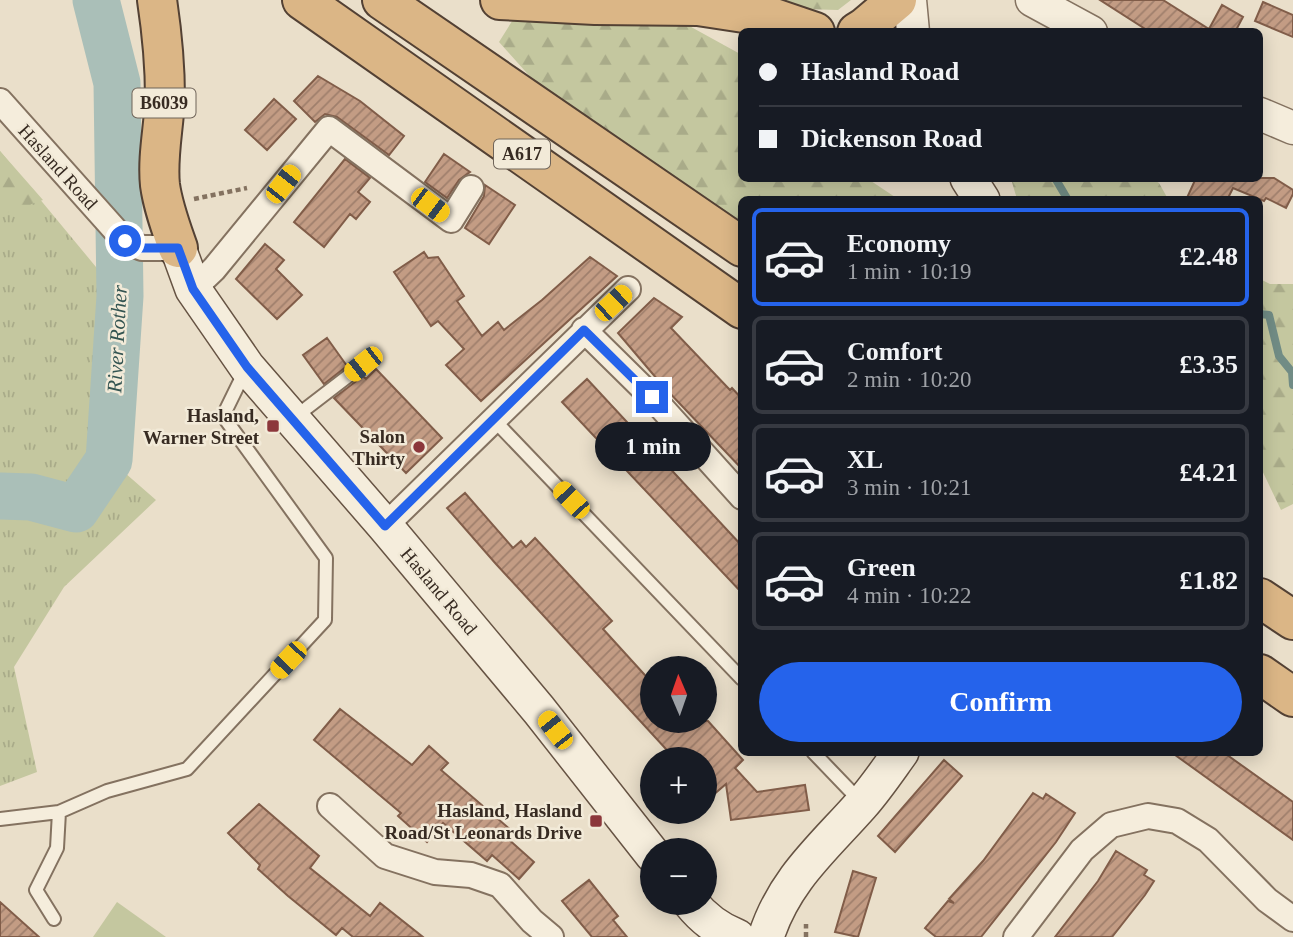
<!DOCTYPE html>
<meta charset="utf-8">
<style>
body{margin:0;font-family:Georgia,serif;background:#242831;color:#f1f3f6;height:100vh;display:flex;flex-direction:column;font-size:26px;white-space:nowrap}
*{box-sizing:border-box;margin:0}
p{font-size:23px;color:#9ea1a6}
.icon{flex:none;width:38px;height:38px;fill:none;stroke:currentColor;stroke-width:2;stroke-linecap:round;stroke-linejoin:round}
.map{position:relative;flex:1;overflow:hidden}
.details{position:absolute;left:738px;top:196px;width:525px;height:560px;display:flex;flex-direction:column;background:#171b24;border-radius:10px;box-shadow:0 4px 18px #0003}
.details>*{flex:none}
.top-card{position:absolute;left:738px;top:28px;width:525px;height:154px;border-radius:10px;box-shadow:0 4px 18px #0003;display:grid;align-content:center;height:154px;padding:0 21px;background:#171b24}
.needle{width:46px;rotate:358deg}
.controls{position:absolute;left:640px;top:656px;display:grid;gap:14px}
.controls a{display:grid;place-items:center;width:77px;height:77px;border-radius:50%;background:#171b24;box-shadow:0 4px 18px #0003;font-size:35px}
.end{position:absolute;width:32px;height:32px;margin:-16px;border:9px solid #2563eb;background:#fff;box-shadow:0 0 0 4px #fff}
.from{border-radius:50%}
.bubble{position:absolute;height:49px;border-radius:24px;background:#171b24;box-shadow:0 4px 18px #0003;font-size:23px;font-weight:700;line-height:49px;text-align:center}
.car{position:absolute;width:21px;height:42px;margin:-21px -10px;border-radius:9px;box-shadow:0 0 5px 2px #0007;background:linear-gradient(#f5c518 24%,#345 0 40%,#f5c518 0 76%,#345 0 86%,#f5c518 0)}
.top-card b{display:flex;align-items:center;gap:24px;height:66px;font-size:26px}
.top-card b+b{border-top:2px solid #363941}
.top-card i{width:18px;height:18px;background:#f1f3f6}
ul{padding:12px 0 0;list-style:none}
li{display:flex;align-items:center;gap:21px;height:98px;margin:0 14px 10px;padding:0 7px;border:4px solid #363941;border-radius:10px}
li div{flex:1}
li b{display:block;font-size:26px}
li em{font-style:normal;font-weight:700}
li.active{border-color:#2563eb}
li>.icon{width:63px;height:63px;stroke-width:1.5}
.cta{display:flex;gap:14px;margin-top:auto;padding:14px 21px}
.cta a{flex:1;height:80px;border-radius:42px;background:#2563eb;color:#fff;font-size:28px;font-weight:700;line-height:80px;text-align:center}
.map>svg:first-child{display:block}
.grass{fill:url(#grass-tufts)}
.forest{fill:url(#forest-firs)}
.pitch{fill:#c4c79f}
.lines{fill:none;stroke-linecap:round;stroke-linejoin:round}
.stream{stroke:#718c85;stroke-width:8}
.river{stroke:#aabfb8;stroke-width:47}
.building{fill:url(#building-hatch);stroke:#815d49;stroke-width:2}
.service-casing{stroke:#847260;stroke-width:16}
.minor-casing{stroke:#847260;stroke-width:28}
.tertiary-casing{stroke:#847260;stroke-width:35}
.secondary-casing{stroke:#665343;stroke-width:38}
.trunk-casing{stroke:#534134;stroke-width:42}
.path{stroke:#847260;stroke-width:4.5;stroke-dasharray:5 3.5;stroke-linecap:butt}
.service{stroke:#f5eddc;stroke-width:12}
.minor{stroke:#f5eddc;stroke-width:24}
.tertiary{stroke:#f5eddc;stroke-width:32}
.secondary{stroke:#f5eddc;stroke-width:35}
.trunk{stroke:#dbb686;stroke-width:38}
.route{stroke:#2563eb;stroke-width:9}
.poi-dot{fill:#8c373b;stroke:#f2ead8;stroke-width:2.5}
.labels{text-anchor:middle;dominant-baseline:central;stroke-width:5;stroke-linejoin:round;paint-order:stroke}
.shield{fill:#f2ead8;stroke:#6f6459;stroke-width:2}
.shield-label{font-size:18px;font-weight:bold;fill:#372b22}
.street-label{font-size:19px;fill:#372b22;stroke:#f2ead8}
.poi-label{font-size:19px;font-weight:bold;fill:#372b22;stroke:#f2ead8;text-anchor:end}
.water-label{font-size:21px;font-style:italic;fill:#335451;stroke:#f2ead8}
</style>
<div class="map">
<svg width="1293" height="937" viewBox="0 0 1293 937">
<defs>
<pattern id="grass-tufts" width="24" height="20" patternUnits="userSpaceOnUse" patternTransform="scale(1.75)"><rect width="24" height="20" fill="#c4c79f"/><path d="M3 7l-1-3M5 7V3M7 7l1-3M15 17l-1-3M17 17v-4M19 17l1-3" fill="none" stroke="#a9ab89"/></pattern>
<pattern id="forest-firs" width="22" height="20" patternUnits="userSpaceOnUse" patternTransform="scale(1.75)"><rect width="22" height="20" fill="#c4c79f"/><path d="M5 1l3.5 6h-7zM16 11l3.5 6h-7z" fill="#a9ab89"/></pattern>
<pattern id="building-hatch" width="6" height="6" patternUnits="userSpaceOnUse" patternTransform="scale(1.75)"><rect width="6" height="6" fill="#c39c84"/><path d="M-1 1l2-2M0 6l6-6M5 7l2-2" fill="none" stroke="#9f7f6c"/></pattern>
</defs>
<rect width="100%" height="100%" fill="#eadfca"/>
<path class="grass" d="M0,151L120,296L109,459L156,500L64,587L14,667L37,772L0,786Z"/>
<path class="forest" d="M755,0H851L838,10L802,9Z
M673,17L742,55V178L868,179L898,199L742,200V228L542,90L499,42L514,18Z
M0,151L43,200L0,215Z
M1011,179H1153L1159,183L1168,199H1017Z
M1260,279L1270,284H1293V504L1281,510L1260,466Z"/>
<path class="pitch" d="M117,902L166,937H93Z"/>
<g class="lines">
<path class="stream" d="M1055,178L1068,200
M1260,314L1269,315L1279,356L1292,372L1293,385"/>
<path class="river" d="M0,496L31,497L76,509L109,460L120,296L117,83L96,0"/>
</g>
<path class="building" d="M1100,0H1163L1209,29L1222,5L1243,17L1235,32H1150Z
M1263,2L1293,15V37L1255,21Z
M318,76L360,101L404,136L389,155L337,117L325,114L315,122L294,101Z
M274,99L296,119L267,150L245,130Z
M444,154L470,172L459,180L447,198L425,182Z
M345,159L370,178L358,192L370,202L356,219L350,214L324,247L294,222Z
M1196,178H1274L1293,190V194L1286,208L1266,198L1264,201L1233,188L1227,200H1186Z
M485,185L515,205L489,244L465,228L484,196Z
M265,244L284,260L276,269L302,295L277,319L236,279Z
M424,252L428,258L438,257L464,296L457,301L482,336L498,322L504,330L542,300L590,257L617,276L481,401L446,365L464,349L438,321L431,326L394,272Z
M654,298L682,317L671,328L730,390L732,388L742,399V469L663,386L618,333Z
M327,338L347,366L324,384L303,355Z
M376,369L442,438L406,473L334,398L363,376L366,379Z
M587,379L742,546V593L562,402Z
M465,493L513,548L521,541L526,547L535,538L612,621L603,629L653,684V721H708L743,760L735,768L757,792L805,785L809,810L731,820L726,784L705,802V760H676L496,564L447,508Z
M340,709L412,765L429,746L448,763L441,770L512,831L507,838L534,862L519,879L492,855L487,861L443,823L427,842L398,816L401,813L314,740Z
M1171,752H1223L1293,802V840Z
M944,760L962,776L895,852L878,836Z
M1033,793L1043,799L1046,794L1075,813L1056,842L981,937H936L925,928L948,901L954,903L949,899L983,861Z
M259,804L319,856L310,868L370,916L380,903L423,937H353L342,928L336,935L288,896L258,869L260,865L228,833Z
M1116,851L1147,870L1144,875L1154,881L1145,895L1112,937H1055L1098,881Z
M853,871L876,878L858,937L835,932Z
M589,880L618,916L613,920L627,937H592L562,901Z
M0,902L39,937H0Z"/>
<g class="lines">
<defs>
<path id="service" d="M295,417L373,357
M494,420L742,679
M813,752L860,801
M0,819L59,812L107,791L187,769L325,620L326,558L223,416L245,371
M54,919L36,890L57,848L59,812"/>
<path id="minor" d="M0,101L125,241L142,248H178
M193,289L214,269L329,129L451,220L471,188
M584,330L652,397L742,497
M385,526L628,289
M330,806L385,856L435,872L471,875L500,885L532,921L551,937
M1016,937L1082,850L1111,825L1148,816L1177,821L1208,840L1267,900L1293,919"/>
<path id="tertiary" d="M910,0L913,32
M1032,0L1091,32
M1260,114L1293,128"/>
<path id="secondary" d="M968,178L982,200
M178,248L193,289L247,367L385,526L539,710L653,855
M691,903C703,918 719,930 737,937
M766,937C784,880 823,848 861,805C876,788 888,770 901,752"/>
<path id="trunk" d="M157,0C162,33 165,65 165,98C164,127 157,156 160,185C163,207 171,228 178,248
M302,0L742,309
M382,0L742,247
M500,0L595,5L698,6L771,17L815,32
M857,32L865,27L897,0
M1260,598L1293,620
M1260,674L1293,697"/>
</defs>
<use href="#service" class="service-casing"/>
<use href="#minor" class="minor-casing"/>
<use href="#tertiary" class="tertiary-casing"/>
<use href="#secondary" class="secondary-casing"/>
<use href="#trunk" class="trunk-casing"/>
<path class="path" d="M194,199L247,188
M806,937V924"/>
<use href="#service" class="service"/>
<use href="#minor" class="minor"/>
<use href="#tertiary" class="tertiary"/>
<use href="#secondary" class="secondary"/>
<use href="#trunk" class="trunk"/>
</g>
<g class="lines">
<path class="route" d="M125,241L142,248H178L193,289L247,367L385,526L584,330L652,397"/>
</g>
<g class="poi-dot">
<rect x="266" y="419" width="14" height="14" rx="3.5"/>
<circle cx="419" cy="447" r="7"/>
<rect x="589" y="814" width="14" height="14" rx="3.5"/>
</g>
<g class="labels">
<g class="shield">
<rect x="132.5" y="88.5" width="63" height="29" rx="5"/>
<rect x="494" y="139.5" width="56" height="29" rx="5"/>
</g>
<g class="shield-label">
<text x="164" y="103">B6039</text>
<text x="522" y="154">A617</text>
</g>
<g class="street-label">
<text transform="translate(58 167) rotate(48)">Hasland Road</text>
<text transform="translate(439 591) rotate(50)">Hasland Road</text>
</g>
<g class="poi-label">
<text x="259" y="415">Hasland,<tspan x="259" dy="22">Warner Street</tspan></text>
<text x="405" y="436">Salon<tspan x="405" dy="22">Thirty</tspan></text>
<text x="582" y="810">Hasland, Hasland<tspan x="582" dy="22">Road/St Leonards Drive</tspan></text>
</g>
<g class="water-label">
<text transform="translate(117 339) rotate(-87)">River Rother</text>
</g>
</g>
</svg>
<div class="controls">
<a><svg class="needle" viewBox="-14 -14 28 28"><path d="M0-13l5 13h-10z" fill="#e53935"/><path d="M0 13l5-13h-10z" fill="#9ea1a6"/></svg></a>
<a>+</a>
<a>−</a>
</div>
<i class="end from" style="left:125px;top:241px"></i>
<i class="end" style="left:652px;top:397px"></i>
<div class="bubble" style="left:595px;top:422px;width:116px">1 min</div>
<i class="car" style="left:283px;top:184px;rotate:38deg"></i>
<i class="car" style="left:430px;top:205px;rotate:127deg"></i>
<i class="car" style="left:613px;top:303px;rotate:47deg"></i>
<i class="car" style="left:363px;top:364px;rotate:232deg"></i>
<i class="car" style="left:571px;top:500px;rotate:316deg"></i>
<i class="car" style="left:288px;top:660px;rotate:223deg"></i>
<i class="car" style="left:555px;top:730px;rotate:322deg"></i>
<div class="top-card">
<b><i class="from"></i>Hasland Road</b>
<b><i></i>Dickenson Road</b>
</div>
<section class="details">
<ul>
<li class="active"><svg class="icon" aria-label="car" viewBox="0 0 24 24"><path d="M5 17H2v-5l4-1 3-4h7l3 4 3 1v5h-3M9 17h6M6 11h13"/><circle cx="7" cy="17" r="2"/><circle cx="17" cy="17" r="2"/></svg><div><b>Economy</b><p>1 min · 10:19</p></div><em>£2.48</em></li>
<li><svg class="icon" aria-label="car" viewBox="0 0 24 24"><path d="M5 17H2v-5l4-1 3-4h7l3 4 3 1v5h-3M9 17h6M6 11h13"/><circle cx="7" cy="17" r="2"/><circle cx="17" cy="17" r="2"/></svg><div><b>Comfort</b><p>2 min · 10:20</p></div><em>£3.35</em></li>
<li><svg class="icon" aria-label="car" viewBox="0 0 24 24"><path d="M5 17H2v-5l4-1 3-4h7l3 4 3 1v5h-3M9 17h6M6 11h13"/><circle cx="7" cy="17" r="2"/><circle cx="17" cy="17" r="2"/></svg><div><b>XL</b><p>3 min · 10:21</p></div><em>£4.21</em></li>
<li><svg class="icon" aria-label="car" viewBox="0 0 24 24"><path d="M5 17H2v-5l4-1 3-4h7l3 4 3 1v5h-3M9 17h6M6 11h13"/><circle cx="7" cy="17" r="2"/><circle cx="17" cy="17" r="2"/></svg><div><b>Green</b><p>4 min · 10:22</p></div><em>£1.82</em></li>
</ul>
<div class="cta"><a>Confirm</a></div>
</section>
</div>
